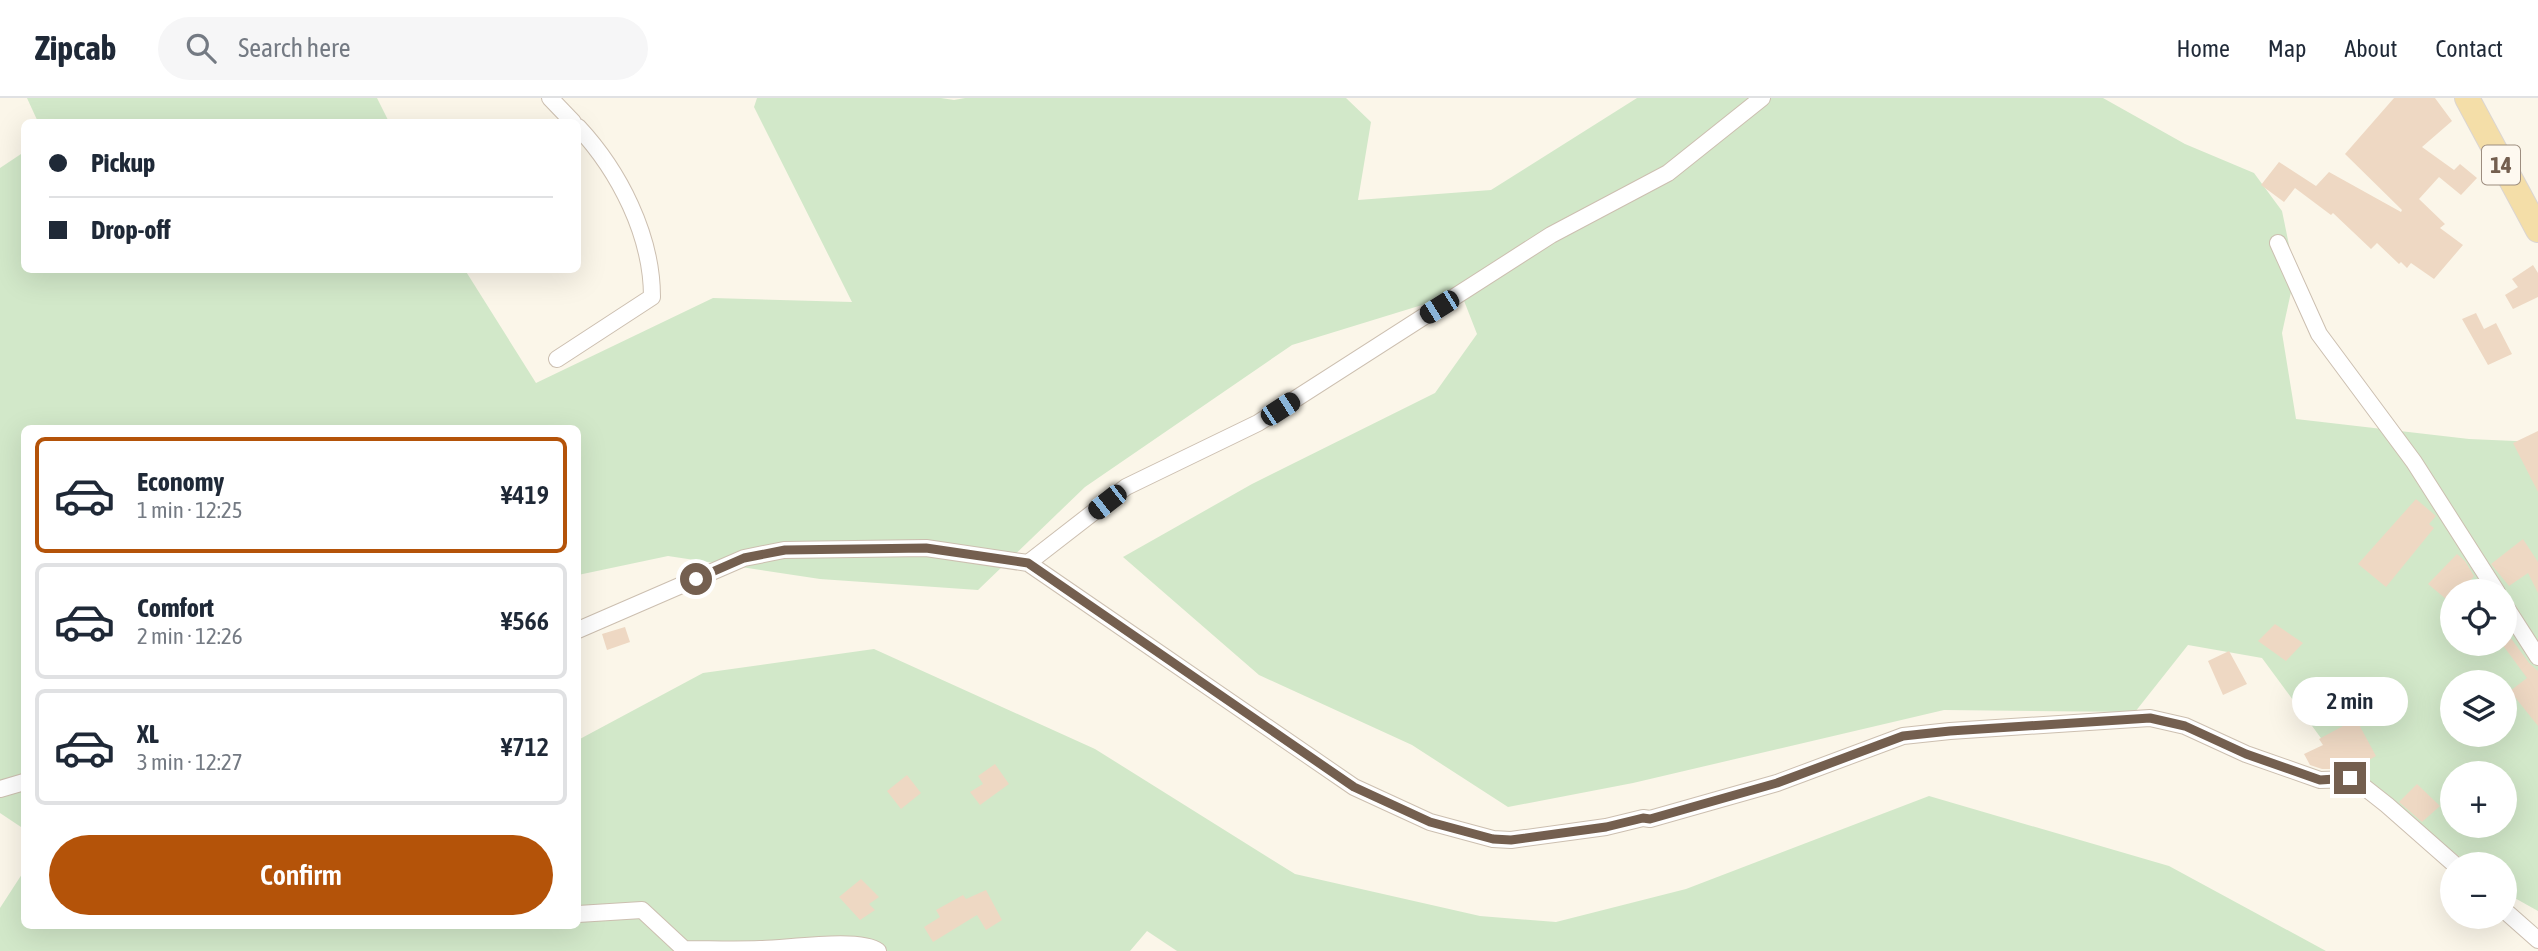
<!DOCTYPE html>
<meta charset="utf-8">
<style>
body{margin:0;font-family:"Asap Condensed",sans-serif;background:#f6f6f7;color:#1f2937;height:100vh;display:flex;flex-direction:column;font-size:26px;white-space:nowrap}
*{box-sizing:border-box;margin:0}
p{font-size:23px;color:#747a83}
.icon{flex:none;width:38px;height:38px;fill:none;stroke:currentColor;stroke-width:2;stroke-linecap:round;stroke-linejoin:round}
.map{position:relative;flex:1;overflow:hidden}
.sheet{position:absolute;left:21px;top:327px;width:560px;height:504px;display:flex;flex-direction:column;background:#fff;border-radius:10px;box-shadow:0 7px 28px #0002}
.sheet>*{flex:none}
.top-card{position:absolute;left:21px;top:21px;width:560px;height:154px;border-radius:10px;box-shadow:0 7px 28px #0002;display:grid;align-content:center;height:154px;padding:0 28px;background:#fff}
.tools{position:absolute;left:2440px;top:481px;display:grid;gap:14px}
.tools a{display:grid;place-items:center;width:77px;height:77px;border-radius:50%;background:#fff;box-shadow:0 7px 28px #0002;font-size:35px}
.end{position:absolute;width:32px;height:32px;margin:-16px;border:9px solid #745f4f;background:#fff;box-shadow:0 0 0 4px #fff}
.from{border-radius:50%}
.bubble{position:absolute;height:49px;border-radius:24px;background:#fff;box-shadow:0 7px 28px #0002;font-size:23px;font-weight:600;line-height:49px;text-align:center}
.car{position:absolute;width:21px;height:42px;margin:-21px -10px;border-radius:9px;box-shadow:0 0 5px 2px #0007;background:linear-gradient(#222 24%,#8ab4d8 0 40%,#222 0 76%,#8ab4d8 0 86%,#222 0)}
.top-card b{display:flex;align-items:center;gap:24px;height:66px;font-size:26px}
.top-card b+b{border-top:2px solid #e0e1e3}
.top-card i{width:18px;height:18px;background:#1f2937}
ul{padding:12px 0 0;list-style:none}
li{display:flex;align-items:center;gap:21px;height:116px;margin:0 14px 10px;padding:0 14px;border:4px solid #e0e1e3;border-radius:10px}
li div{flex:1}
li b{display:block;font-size:26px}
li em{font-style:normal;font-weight:600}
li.current{border-color:#b45309}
li>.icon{width:63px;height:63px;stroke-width:1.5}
.primary-button{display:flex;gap:14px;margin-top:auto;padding:14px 28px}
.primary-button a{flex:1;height:80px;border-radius:42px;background:#b45309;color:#fff;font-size:28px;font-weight:600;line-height:80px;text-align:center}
header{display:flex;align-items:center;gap:42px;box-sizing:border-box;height:98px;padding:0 35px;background:#fff;border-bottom:2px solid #e0e1e3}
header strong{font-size:33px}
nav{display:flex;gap:38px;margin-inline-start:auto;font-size:24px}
.search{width:490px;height:63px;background:#f6f6f7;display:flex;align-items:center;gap:18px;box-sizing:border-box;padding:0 24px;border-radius:38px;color:#747a83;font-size:26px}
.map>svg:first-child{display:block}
.green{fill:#d2e8c9;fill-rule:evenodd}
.building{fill:#eed8c3}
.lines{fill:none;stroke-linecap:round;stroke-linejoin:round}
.street-casing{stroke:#ccbfb0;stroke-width:18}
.primary-casing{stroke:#dbd5d1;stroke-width:26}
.street{stroke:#fff;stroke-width:16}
.primary{stroke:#f4dea8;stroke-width:24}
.route{stroke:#745f4f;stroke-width:9}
.labels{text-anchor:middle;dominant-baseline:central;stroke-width:7;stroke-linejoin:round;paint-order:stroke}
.shield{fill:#fef9f0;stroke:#9d8d7f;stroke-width:2}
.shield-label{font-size:23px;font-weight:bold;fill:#745f4f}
</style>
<header>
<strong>Zipcab</strong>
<div class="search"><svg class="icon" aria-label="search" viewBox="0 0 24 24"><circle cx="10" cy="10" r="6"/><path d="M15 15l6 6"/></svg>Search here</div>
<nav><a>Home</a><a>Map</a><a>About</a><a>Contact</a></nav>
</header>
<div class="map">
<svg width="2538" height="853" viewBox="0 0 2538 853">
<rect width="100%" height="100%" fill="#fbf6e9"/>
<path class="green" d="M27,0H377L389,24H38Z
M757,0H941L954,2L965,0H1346L1371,24L1358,102L1491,92L1637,0H2103L2185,46L2254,75L2282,113L2295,176L2282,235L2296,321L2469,341L2538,344V813L2504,794V766H2469L2340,666L2262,560L2188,547L2135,614L1944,612L1633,685L1508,709L1412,647L1259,577L1123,459L1252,386L1435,295L1477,236L1461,195L1292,247L1085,389L978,492L820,481L668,458L578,477V331H24V731L0,715V70L24,54V172H465L536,285L713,200L852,204L754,9ZM2452,494H2504V546H2452ZM2452,584H2504V637H2452ZM2452,676H2504V728H2452Z
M874,551L1095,651L1295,776L1480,818L1556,824L1686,791L1929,698L2169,768L2326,853H1177L1147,833L1130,853H0V810L24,773V828H578V642L703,575Z"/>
<path class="building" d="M2394,0H2435L2452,23L2422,49L2454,72L2460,66L2477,80L2461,97L2439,79L2419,101L2445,126L2440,130L2463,147L2434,181L2411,165L2407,170L2401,164L2399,166L2377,145L2371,151L2333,115L2331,117L2295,90L2284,104L2261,87L2279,64L2316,88L2329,74L2401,114L2402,112L2345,56Z
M2533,167L2538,175V199L2513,211L2505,197L2518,189L2512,181Z
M2476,215L2484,231L2496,225L2512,256L2488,267L2462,221Z
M2538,333V394L2513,345Z
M2416,401L2436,418L2429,426L2434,430L2386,489L2358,466Z
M2523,441L2538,464V495L2528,475L2509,488L2491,466Z
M2457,456L2465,463L2474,478L2461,494H2452V506L2428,486Z
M2275,526L2303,545L2286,563L2258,543Z
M625,529L630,544L607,552L602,536Z
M2507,535L2529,565L2538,573V628L2510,593L2527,580L2502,546H2504V537Z
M2229,553L2247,586L2223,597L2208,563Z
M2356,621L2376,658L2353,671H2322L2310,667L2304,656L2323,647L2319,641Z
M995,666L1009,686L980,707L970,694L983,686L978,678Z
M907,677L921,695L901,711L887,693Z
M2417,686L2440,708L2422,724L2399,704Z
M861,781L879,799L869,806L875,812L860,822L839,799Z
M986,792L1002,822L986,832L977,817L933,844L924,829L940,819L936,812L963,797L966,801Z"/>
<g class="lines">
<defs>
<path id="street" d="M550,0L573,24
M2278,145L2319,236L2414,364L2497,494
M557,261L652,199C652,137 619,73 578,29
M1028,465L1126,389L1258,325L1551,137L1668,75L1762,0
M2504,506L2538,559
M578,532L744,460L784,452L926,450L1028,465L1354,689L1430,724L1493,741L1511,742L1606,729L1643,720L1650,721L1777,685L1903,638L1950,633L2150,620L2185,628L2246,656L2320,682L2354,681L2387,707L2454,766
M0,691L24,684
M2504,812L2538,842
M578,816L642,812L684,851C709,851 735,852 760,851C785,851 860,839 878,853"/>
<path id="primary" d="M2467,0L2538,132"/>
</defs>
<use href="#street" class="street-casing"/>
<use href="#primary" class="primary-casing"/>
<use href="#street" class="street"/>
<use href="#primary" class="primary"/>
</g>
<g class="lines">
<path class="route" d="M696,481L744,460L785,452L926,450L1028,465L1354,689L1430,724L1493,741L1511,742L1606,729L1643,720L1650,721L1777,685L1903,638L1950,633L2150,620L2185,628L2246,656L2320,682L2350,680"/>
</g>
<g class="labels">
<rect class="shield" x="2482" y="47.5" width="38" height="39" rx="5"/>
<g class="shield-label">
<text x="2501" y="67">14</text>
</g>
</g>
</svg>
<div class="tools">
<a><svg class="icon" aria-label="locate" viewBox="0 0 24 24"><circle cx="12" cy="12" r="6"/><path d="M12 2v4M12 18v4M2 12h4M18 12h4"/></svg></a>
<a><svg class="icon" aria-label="layers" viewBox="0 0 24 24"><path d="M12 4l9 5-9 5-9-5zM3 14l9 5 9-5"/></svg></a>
<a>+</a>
<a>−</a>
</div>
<i class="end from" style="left:696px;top:481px"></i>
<i class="end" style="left:2350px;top:680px"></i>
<div class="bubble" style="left:2292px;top:579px;width:116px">2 min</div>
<i class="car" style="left:1439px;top:209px;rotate:238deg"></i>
<i class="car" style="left:1280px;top:311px;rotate:57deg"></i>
<i class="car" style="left:1107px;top:404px;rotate:232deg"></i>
<div class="top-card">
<b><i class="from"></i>Pickup</b>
<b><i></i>Drop-off</b>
</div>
<section class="sheet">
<ul>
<li class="current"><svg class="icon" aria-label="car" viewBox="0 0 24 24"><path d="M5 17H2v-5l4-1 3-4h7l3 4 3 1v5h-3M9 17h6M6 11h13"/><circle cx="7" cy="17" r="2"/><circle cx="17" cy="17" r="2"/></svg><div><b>Economy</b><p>1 min · 12:25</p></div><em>¥419</em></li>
<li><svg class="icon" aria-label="car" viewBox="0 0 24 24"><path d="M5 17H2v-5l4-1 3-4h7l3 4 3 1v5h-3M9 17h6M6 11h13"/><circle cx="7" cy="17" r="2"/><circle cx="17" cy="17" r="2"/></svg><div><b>Comfort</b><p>2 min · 12:26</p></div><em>¥566</em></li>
<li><svg class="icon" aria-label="car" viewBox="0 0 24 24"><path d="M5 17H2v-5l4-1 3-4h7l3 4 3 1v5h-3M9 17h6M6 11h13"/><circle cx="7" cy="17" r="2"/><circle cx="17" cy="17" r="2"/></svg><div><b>XL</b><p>3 min · 12:27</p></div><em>¥712</em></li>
</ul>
<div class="primary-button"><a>Confirm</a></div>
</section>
</div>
